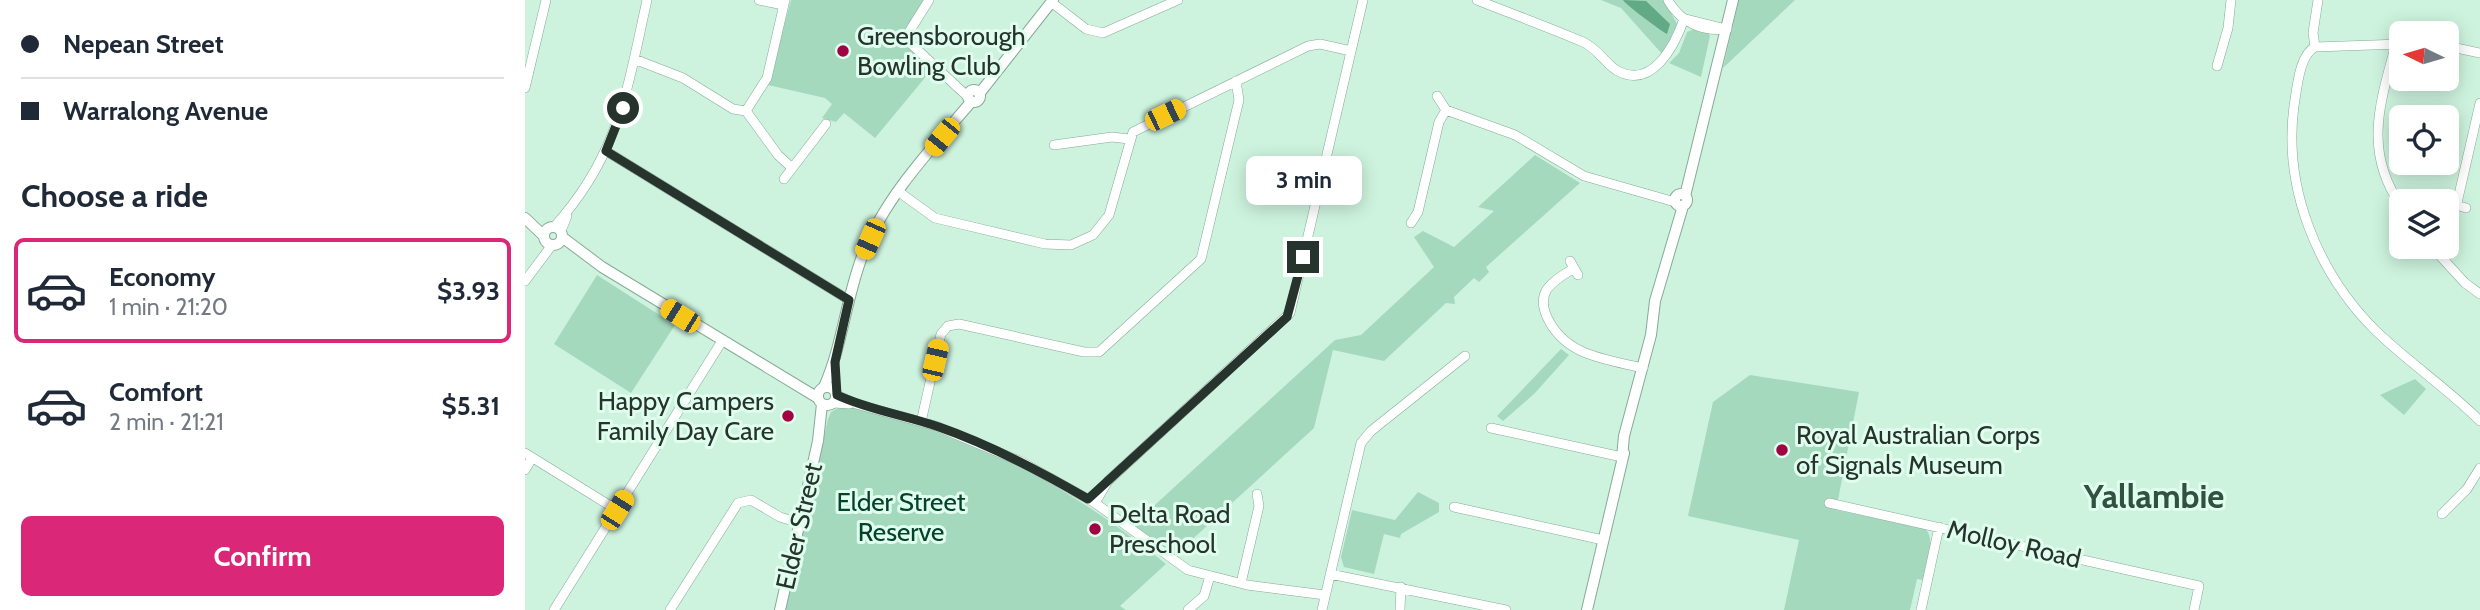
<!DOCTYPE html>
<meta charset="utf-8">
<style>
body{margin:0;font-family:Cabin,sans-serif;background:#f2f2f3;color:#1f2937;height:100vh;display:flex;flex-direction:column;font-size:26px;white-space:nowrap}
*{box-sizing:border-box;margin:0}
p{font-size:23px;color:#747a83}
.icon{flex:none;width:38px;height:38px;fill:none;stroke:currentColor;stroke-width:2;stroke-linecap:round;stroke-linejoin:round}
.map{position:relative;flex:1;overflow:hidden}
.details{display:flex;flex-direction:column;background:#fff;width:525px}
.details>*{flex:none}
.guide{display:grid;align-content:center;height:154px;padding:0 21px;background:#fff}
.needle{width:46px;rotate:275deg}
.tools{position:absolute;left:1864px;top:21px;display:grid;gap:14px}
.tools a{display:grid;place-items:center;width:70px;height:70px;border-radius:10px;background:#fff;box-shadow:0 4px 18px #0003;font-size:35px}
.end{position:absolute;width:32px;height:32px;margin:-16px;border:9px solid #26342d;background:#fff;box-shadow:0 0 0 4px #fff}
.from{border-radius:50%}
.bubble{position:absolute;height:49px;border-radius:10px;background:#fff;box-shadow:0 4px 18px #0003;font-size:23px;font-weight:700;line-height:49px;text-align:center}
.car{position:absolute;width:21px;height:42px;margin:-21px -10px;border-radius:9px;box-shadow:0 0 5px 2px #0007;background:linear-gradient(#f5c518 24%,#345 0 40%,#f5c518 0 76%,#345 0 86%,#f5c518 0)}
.guide b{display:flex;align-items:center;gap:24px;height:66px;font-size:26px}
.guide b+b{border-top:2px solid #e0e1e3}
.guide i{width:18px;height:18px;background:#1f2937}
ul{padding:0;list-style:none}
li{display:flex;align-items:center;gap:21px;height:105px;margin:0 14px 10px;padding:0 7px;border:4px solid transparent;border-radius:10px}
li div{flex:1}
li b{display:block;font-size:26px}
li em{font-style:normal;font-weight:700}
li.on{border-color:#db2777}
li>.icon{width:63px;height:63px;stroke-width:1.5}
h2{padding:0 21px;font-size:32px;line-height:84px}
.action{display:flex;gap:14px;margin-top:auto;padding:14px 21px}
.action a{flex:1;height:80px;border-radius:10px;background:#db2777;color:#fff;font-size:28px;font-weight:700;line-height:80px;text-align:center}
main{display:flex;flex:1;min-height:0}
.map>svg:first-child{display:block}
.green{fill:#a4d9bd}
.water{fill:#62a986}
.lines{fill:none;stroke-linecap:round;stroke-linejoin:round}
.minor-casing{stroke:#86aa97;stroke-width:10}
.tertiary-casing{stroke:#86aa97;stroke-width:12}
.minor{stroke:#fff;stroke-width:9}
.tertiary{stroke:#fff;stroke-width:10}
.route{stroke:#26342d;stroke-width:9}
.poi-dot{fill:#a00242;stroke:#e0feee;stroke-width:2.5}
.labels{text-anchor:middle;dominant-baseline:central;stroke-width:6;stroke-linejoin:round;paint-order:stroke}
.poi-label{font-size:26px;fill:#26342d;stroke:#e0feee;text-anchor:start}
.park-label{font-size:26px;fill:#05422b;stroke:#e0feee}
.street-label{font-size:26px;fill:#26342d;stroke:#e0feee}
.district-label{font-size:33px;font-weight:bold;fill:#315141;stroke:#e0feee}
</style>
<main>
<section class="details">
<div class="guide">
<b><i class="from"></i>Nepean Street</b>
<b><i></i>Warralong Avenue</b>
</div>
<h2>Choose a ride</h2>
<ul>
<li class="on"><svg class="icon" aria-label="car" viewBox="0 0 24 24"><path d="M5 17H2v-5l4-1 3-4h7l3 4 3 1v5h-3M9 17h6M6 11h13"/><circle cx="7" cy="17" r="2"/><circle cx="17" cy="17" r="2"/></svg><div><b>Economy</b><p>1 min · 21:20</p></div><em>$3.93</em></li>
<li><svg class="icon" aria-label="car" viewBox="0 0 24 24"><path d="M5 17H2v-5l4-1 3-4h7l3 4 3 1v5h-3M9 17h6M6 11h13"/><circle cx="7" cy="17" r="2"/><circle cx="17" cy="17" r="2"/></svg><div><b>Comfort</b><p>2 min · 21:21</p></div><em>$5.31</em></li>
</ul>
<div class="action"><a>Confirm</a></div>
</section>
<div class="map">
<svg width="1955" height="610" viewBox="0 0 1955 610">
<rect width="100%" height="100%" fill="#cdf3de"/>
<path class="green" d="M266,0H399C376,37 372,39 408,68L350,138L319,113L311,122L297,118L307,104L300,98L243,85Z
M1076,0H1139L1152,24L1138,55L1096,8Z
M1214,0H1270L1198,68Z
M1169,29L1183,32L1185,36L1176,77L1144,63L1154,53L1162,32Z
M1010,155L1055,183L961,267L964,272L954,282L949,278L929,297L930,304L921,303L859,361L808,350L789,428L648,557L608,525L810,340L836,335L909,267L889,237L898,231L929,247L969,211L953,207Z
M72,275L150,325L106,393L29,344Z
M1036,349L1044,355L1010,393L978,421L972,416Z
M1225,375L1334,392L1311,510L1401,529C1411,544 1402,563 1398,580L1392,579L1385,610H1259L1274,540L1163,516L1188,402Z
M1890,379L1901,389L1879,415L1855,395Z
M315,407C334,407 354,415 373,420C473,446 561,499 641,564L595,606L601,610H260L303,419L306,412Z
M893,492L914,503V512L876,534L875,538L859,534L849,574L819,567L816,557L827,510L870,520Z"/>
<path class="water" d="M1098,0L1121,1L1145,24L1142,34C1136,31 1101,5 1098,0Z"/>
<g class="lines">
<defs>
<path id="minor" d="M234,0L258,5
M404,0L384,32V42L442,96
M952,0C987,14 1023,27 1058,42C1072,48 1079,62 1091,70C1127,91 1150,45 1159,19
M1143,0C1155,22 1177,32 1202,29
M526,2L561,29L578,33L653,0
M1161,19L1201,29
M1871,44C1855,103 1838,151 1876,206
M1922,46L1955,53
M1790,47C1774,55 1772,89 1769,106C1758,187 1792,272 1850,330C1883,362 1922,388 1955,421
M1790,47L1876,44
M1790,47L1788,33L1793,0
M109,59L158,78L208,109L221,111L242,78L260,0
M1692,66L1703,28L1706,0
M0,88L21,0
M912,96L921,110
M221,111L253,155L267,168
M529,145L587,137L604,139
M81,151L324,300
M259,179L301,124
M374,192L410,218L520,244L546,245L568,235L584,215L608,132L783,46L795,44L826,51
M1922,202L1941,208
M1932,203L1955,103
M886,223L893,212L914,122L921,110L990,135L1059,176L1150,202
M29,227C94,155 102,90 122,0
M36,231L42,216
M1907,247L1940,283L1955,294
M1045,261L1053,275
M1049,268C1029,281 1010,290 1022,317C1040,356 1080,359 1118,368
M0,281L27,245
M312,395L331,404L411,426L497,462L570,503L663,570L722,585L800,595
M309,403L325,404
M396,422L416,334L423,326L434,324L559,352H574L676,259L714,100L711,81
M966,428L1097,457
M0,453L92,510
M0,470L7,458
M570,503L583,481L765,313L838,0
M1304,503L1674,586L1669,610
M929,507L1078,540
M1917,514L1942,489L1955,468
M805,574L981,610
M716,583L734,506L732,494
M29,610L197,341
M145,610L213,503L226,500L255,517L274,523
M663,610L679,596L685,576
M797,610L836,443L846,431L940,356
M875,610L876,587
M1396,610L1414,527"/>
<path id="tertiary" d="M443 96a6 6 0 1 1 12 0a6 6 0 1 1-12 0Z
M454,94L528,0
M1150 200a6 6 0 1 1 12 0a6 6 0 1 1-12 0Z
M1160,196L1208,0
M0,218L19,236
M19 236a9 9 0 1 1 18 0a9 9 0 1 1-18 0Z
M37,237L77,267L293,398
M293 396a9 9 0 1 1 18 0a9 9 0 1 1-18 0Z
M299,387C318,344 321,297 338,254C360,197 407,148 446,102
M1097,457L1099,436L1126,335L1130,301L1158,206
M255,610L293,441L297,404
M1062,610L1099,453"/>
</defs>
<use href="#minor" class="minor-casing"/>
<use href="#tertiary" class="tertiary-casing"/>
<use href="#minor" class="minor"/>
<use href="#tertiary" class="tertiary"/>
</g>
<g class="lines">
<path class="route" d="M98,108L81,151L324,300L310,362L312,395C344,410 380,415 414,427C466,445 515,471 563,499L762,317L778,257"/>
</g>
<g class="poi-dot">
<circle cx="318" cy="51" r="7"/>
<circle cx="263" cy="416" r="7"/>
<circle cx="1257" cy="450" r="7"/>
<circle cx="570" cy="529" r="7"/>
</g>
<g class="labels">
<g class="poi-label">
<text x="332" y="36">Greensborough<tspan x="332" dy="30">Bowling Club</tspan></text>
<text x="249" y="401" text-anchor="end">Happy Campers<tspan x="249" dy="30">Family Day Care</tspan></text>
<text x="1271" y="435">Royal Australian Corps<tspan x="1271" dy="30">of Signals Museum</tspan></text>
<text x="584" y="514">Delta Road<tspan x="584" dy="30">Preschool</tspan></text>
</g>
<g class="park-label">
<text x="376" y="502">Elder Street<tspan x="376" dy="30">Reserve</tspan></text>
</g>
<g class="street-label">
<text transform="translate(274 526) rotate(-77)">Elder Street</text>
<text transform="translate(1489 544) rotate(13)">Molloy Road</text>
</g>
<g class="district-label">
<text x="1629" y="496">Yallambie</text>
</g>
</g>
</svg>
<div class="tools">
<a><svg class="needle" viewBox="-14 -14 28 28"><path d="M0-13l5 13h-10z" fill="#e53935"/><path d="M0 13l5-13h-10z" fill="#747a83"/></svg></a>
<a><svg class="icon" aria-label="locate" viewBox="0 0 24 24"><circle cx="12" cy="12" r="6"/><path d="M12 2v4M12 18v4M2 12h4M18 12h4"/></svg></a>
<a><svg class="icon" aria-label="layers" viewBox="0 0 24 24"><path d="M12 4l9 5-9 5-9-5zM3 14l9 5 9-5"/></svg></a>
</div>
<i class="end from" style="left:98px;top:108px"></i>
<i class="end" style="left:778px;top:257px"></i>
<div class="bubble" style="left:721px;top:156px;width:116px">3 min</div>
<i class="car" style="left:640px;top:115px;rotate:64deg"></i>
<i class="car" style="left:417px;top:137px;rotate:219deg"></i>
<i class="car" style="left:345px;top:239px;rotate:204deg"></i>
<i class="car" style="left:155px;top:316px;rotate:302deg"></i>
<i class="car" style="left:410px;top:360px;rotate:13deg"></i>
<i class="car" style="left:92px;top:510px;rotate:32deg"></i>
</div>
</main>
